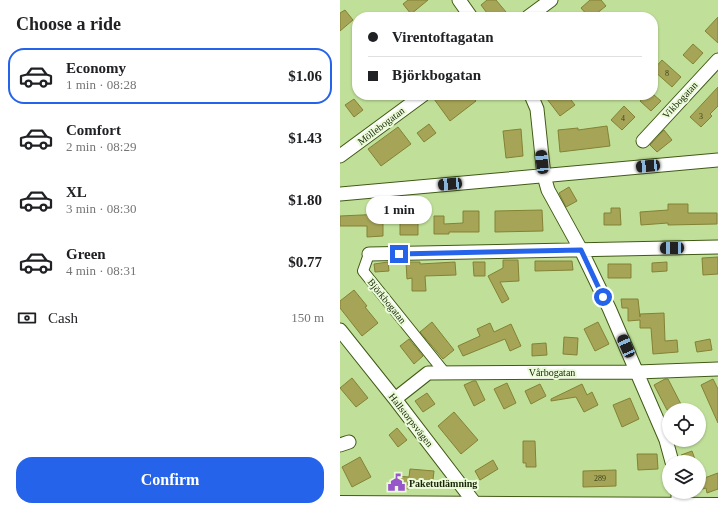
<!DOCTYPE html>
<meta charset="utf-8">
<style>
body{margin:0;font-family:"Times New Roman",serif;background:#f2f2f2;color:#202124;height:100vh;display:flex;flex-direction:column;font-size:15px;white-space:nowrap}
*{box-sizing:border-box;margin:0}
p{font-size:13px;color:#757577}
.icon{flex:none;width:22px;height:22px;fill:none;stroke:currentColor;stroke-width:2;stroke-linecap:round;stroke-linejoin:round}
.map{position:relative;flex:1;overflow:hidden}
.details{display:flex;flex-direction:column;background:#fff;width:340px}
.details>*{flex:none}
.guide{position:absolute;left:12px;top:12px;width:306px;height:88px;border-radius:16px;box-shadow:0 1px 3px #0004;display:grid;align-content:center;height:88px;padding:0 16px;background:#fff}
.tools{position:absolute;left:322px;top:403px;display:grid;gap:8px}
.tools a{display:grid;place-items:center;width:44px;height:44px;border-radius:50%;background:#fff;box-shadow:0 1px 3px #0004;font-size:20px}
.end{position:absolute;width:18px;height:18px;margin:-9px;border:5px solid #2563eb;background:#fff;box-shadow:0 0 0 2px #fff}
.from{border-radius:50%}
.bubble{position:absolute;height:28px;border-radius:14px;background:#fff;box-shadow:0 1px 3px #0004;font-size:13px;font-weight:600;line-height:28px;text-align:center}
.car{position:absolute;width:12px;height:24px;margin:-12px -6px;border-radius:5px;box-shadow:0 0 3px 1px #0007;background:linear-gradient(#222 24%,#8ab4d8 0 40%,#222 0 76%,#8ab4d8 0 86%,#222 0)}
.guide b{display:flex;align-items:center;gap:14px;height:38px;font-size:15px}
.guide b+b{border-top:1px solid #e0e0e0}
.guide i{width:10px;height:10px;background:#202124}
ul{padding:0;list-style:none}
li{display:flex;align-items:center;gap:12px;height:56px;margin:0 8px 6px;padding:0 8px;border:2px solid transparent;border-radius:16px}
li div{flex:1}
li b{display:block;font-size:15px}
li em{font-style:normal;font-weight:600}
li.on{border-color:#2563eb}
li>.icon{width:36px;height:36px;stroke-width:1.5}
h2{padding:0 16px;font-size:18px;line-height:48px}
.pay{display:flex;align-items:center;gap:10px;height:44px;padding:0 16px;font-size:15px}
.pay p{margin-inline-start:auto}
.action{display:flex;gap:8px;margin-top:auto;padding:8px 16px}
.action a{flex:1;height:46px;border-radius:16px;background:#2563eb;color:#fff;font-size:16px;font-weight:600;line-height:46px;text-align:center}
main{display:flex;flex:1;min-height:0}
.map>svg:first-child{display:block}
.building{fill:#a5a457;stroke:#838234}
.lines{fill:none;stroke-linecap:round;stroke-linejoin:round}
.pedestrian-casing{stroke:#405a15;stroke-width:12}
.minor-casing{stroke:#405a15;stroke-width:15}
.tertiary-casing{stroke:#405a15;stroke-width:18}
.pedestrian{stroke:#fff;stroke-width:10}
.minor{stroke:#fff;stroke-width:13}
.tertiary{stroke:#fff;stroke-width:16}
.route{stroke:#2563eb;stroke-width:5}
.labels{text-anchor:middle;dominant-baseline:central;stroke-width:4;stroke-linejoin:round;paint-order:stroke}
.number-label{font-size:8px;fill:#3c441c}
.street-label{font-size:10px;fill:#192408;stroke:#eafbd8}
.poi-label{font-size:10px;font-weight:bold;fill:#192408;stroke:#eafbd8;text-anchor:start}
</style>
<main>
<section class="details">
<h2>Choose a ride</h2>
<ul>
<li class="on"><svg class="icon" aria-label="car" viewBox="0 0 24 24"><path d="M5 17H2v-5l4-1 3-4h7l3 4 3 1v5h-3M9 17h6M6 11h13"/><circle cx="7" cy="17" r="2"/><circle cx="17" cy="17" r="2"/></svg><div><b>Economy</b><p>1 min · 08:28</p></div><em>$1.06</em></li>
<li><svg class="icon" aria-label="car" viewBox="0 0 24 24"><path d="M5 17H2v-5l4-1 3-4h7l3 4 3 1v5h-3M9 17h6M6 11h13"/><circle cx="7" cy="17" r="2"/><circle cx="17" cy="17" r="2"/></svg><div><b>Comfort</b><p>2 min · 08:29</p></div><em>$1.43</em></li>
<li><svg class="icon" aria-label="car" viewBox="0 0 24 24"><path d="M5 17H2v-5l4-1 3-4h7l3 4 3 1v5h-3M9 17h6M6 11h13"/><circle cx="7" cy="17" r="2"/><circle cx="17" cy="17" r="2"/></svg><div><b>XL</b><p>3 min · 08:30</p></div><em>$1.80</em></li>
<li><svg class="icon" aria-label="car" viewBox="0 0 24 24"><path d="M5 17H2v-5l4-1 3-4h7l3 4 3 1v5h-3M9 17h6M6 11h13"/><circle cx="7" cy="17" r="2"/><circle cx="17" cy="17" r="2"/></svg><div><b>Green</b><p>4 min · 08:31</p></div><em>$0.77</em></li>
</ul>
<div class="pay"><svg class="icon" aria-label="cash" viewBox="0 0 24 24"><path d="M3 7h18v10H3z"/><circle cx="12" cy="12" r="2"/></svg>Cash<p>150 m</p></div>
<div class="action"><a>Confirm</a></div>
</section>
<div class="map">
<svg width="378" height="511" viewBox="0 0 378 511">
<rect width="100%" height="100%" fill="#c0e099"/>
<path class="building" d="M68,0H88L71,14L63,4Z
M147,0H156L166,12L160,17H150L141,5Z
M250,0H261L266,6L252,17H249L241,8Z
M5,10L13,20L0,31V13Z
M378,17V43L365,31Z
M353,44L363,53L353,64L343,55Z
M322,60L341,77L332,87L313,70Z
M378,87V106L370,114L372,116L361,127L350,117Z
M99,95H131L136,101L110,121L94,99Z
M211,95H227L235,105L220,116L207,99Z
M306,95H314L321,101L311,111L300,101Z
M14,99L23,110L14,117L5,105Z
M284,106L295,117L282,130L271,120Z
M89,124L96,133L84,142L77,133Z
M267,126L270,146L220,152L218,130L238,128V130Z
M58,127L71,144L41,166L28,149Z
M181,129L183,156L166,158L163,131Z
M324,130L332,140L317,152L310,145Z
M229,187L237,201L226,207L219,193Z
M328,204H348V213H377V224L328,225V223L301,225L300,212L328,210Z
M271,208H280L281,225H264V213H271Z
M202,210L203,231L155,232V211Z
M123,211H139V232H109V234H94V216H104V224L123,223Z
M43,214V236L27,237V226H0V216Z
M60,223H78V235H60Z
M378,257V274L363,275L362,258Z
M163,260H178L179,281L160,282L169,299L162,303L148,276L163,268Z
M195,261H232L233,270L195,271Z
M48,262L49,271L35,272L34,264Z
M66,262H80V264L115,262L116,275L85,276L86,291H72V278L67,279Z
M133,262H145V276H134Z
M327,262V271L312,272V263Z
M268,264H291V278H268Z
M14,290L27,306L25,307L38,323L22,336L0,308V301Z
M281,299H298L300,317V314L324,313L325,341L337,340L338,352L313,354L311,328H300V320L288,321V308H282Z
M92,322L114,350L103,359L80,332Z
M258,322L269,344L255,351L244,329Z
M150,323L154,332L171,324L181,346L170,351L165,339L123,356L118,346L140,336L137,329Z
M224,337L238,338L237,355L223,354Z
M69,339L83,356L74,364L60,346Z
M370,339L372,350L357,352L355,342Z
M206,343L207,355L192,356V344Z
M12,378L28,398L16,407L0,388Z
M325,379H328L344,410H327L314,385Z
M373,379L378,389V423L361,385Z
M133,381H136L145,400L134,406L124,385Z
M167,383L176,403L164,409L154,389Z
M200,384L206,396L191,404L185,391Z
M242,384L247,395L252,392L258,405L244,412L236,397L211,401V399Z
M87,393L95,404L83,412L75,401Z
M290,398L299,419L282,427L273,405Z
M114,412L138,440L121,454L98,426Z
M57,428L67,440L58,447L49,435Z
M183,441H195L196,467H186V463H183Z
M352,451L356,462H344L341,455Z
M297,454H317L318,469L298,470Z
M20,457L31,477L12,487L2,467Z
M153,460L158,469L140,480L135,471Z
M70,469L94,471L92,488L69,486V489L54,487L55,476L69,477Z
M276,470V486L243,487V471Z
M378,473V489L367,493L366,488L359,490V480Z"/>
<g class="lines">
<defs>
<path id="pedestrian" d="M29,254L23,271L105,373"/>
<path id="minor" d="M119,0L131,17
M188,17L211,0
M191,95L197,109L204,176L208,190L241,250L269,308L326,440L332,462
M303,141L378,60
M0,156L83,95
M0,194L378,160
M29,254L378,247
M0,330L55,399L140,510
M55,399L88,373L297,372L378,369
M0,445L9,442
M338,492V506"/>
<path id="tertiary" d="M0,504L378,506"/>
</defs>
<use href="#pedestrian" class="pedestrian-casing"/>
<use href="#minor" class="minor-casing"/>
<use href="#tertiary" class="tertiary-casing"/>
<use href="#pedestrian" class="pedestrian"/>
<use href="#minor" class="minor"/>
<use href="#tertiary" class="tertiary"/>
</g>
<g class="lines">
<path class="route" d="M59,254L241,250L263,297"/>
</g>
<defs>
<symbol id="civic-bare" viewBox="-9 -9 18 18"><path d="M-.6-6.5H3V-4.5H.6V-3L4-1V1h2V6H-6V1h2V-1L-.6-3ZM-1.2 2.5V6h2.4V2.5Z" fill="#9856cb" stroke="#eafbd8" stroke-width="2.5" paint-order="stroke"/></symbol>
</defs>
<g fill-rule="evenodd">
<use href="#civic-bare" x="44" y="470" width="25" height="25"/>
</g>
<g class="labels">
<g class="number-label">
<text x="327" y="73">8</text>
<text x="361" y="116">3</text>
<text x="283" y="118">4</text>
<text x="260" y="478">289</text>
</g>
<g class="street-label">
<text transform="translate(340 100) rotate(-47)">Vikbogatan</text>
<text transform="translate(41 126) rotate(-37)">Möllebogatan</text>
<text transform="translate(47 301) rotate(51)">Björkbogatan</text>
<text x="212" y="372">Vårbogatan</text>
<text transform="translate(71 420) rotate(52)">Hallstorpsvägen</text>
</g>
<g class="poi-label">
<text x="69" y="483">Paketutlämning</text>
</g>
</g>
</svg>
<div class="tools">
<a><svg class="icon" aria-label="locate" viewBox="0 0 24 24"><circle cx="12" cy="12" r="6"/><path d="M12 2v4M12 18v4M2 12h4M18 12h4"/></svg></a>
<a><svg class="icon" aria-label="layers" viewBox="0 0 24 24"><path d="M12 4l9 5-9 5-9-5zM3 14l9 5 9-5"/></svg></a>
</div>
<i class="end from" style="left:263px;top:297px"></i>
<i class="end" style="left:59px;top:254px"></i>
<div class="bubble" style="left:26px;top:196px;width:66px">1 min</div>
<i class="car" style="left:202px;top:162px;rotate:354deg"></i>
<i class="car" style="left:308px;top:166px;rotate:265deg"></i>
<i class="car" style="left:110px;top:184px;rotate:265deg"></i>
<i class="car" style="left:332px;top:248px;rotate:269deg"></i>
<i class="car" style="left:286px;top:346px;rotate:336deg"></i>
<div class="guide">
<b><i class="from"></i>Virentoftagatan</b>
<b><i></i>Björkbogatan</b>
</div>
</div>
</main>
